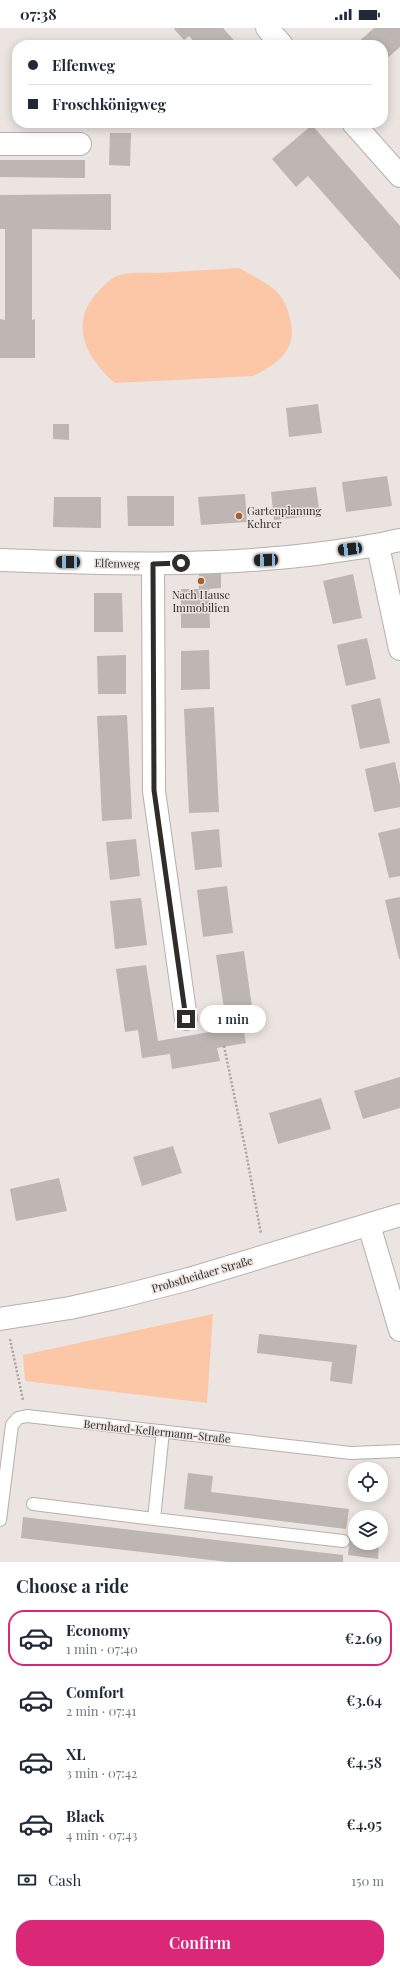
<!DOCTYPE html>
<meta charset="utf-8">
<style>
body{margin:0;font-family:"Playfair Display",serif;background:#f2f2f3;color:#1f2937;height:100vh;display:flex;flex-direction:column;font-size:15px;white-space:nowrap}
*{box-sizing:border-box;margin:0}
p{font-size:13px;color:#747a83}
.icon{flex:none;width:22px;height:22px;fill:none;stroke:currentColor;stroke-width:2;stroke-linecap:round;stroke-linejoin:round}
.map{position:relative;height:1534px;overflow:hidden}
.panel{display:flex;flex-direction:column;background:#fff;flex:1}
.panel>*{flex:none}
.top-card{position:absolute;left:12px;top:12px;width:376px;height:88px;border-radius:16px;box-shadow:0 2px 10px #0003;display:grid;align-content:center;height:88px;padding:0 16px;background:#fff}
.buttons{position:absolute;left:348px;top:1434px;display:grid;gap:8px}
.buttons a{display:grid;place-items:center;width:40px;height:40px;border-radius:50%;background:#fff;box-shadow:0 2px 10px #0003;font-size:20px}
.end{position:absolute;width:18px;height:18px;margin:-9px;border:5px solid #2f2c2a;background:#fff;box-shadow:0 0 0 2px #fff}
.from{border-radius:50%}
.bubble{position:absolute;height:28px;border-radius:14px;background:#fff;box-shadow:0 2px 10px #0003;font-size:13px;font-weight:600;line-height:28px;text-align:center}
.car{position:absolute;width:12px;height:24px;margin:-12px -6px;border-radius:5px;box-shadow:0 0 3px 1px #0007;background:linear-gradient(#222 24%,#8ab4d8 0 40%,#222 0 76%,#8ab4d8 0 86%,#222 0)}
.top-card b{display:flex;align-items:center;gap:14px;height:38px;font-size:15px}
.top-card b+b{border-top:1px solid #e0e1e3}
.top-card i{width:10px;height:10px;background:#1f2937}
ul{padding:0;list-style:none}
li{display:flex;align-items:center;gap:12px;height:56px;margin:0 8px 6px;padding:0 8px;border:2px solid transparent;border-radius:16px}
li div{flex:1}
li b{display:block;font-size:15px}
li em{font-style:normal;font-weight:600}
li.current{border-color:#db2777}
li>.icon{width:36px;height:36px;stroke-width:1.5}
h2{padding:0 16px;font-size:18px;line-height:48px}
.pay{display:flex;align-items:center;gap:10px;height:44px;padding:0 16px;font-size:15px}
.pay p{margin-inline-start:auto}
.action{display:flex;gap:8px;margin-top:auto;padding:8px 16px}
.action a{flex:1;height:46px;border-radius:16px;background:#db2777;color:#fff;font-size:16px;font-weight:600;line-height:46px;text-align:center}
.status{display:flex;justify-content:space-between;align-items:center;height:28px;padding:0 20px;background:#fff;direction:ltr}
.status svg{height:11px;fill:currentColor}
.map>svg:first-child{display:block}
.green{fill:#fbc7a6}
.building{fill:#bdb6b2}
.lines{fill:none;stroke-linecap:round;stroke-linejoin:round}
.lane-casing{stroke:#b7b0ac;stroke-width:14}
.street-casing{stroke:#b7b0ac;stroke-width:24}
.secondary-casing{stroke:#b7b0ac;stroke-width:24}
.path{stroke:#a9a4a0;stroke-width:2.5;stroke-dasharray:2 2;stroke-linecap:butt}
.lane{stroke:#fff;stroke-width:12}
.street{stroke:#fff;stroke-width:22}
.secondary{stroke:#fff;stroke-width:22}
.route{stroke:#2f2c2a;stroke-width:5}
.poi-dot{fill:#a46030;stroke:#ebe4e0;stroke-width:1.5}
.labels{text-anchor:middle;dominant-baseline:central;stroke-width:3;stroke-linejoin:round;paint-order:stroke}
.poi-label{font-size:11px;fill:#2f2c2a;stroke:#ebe4e0;text-anchor:start}
.street-label{font-size:11px;fill:#2f2c2a;stroke:#ebe4e0}
</style>
<div class="status"><b>07:38</b><svg viewBox="0 0 49 12"><path d="M0 12V9h3v3zM5 12V6h3v6zM10 12V3h3v9zM15 12V0h3v12zM26 1h20v11H26zM47 4h2v5h-2z"/></svg></div>
<div class="map">
<svg width="400" height="1534" viewBox="0 0 400 1534">
<rect width="100%" height="100%" fill="#ebe4e0"/>
<path class="green" d="M239,240C251,247 265,253 276,263C283,270 287,278 289,287C299,319 281,335 253,348L115,355C87,331 68,297 97,265C102,259 113,248 120,247C132,244 145,245 157,245C184,243 212,242 239,240Z
M213,1286L207,1375L25,1353L23,1327Z"/>
<path class="building" d="M175,0H223L238,17H197L189,8L184,12L174,1Z
M374,0H400V19L383,34V17H355Z
M312,97L400,198V252L308,148L296,159L272,131Z
M110,105H131L130,138L109,137Z
M0,132H85V150L0,149Z
M111,166V202L32,201V292L35,291V330H0V291L5,292V201H0V167Z
M318,376L322,405L289,409L286,380Z
M53,396H69V412L53,411Z
M387,448L392,478L346,484L342,454Z
M316,459L320,487L274,492L271,464Z
M245,466L247,494L201,497L198,469Z
M127,468H174V498H128Z
M54,469H101V500L53,499Z
M221,545V560L209,561L210,600H181V561H199V546Z
M353,546L362,590L333,596L323,553Z
M94,565H122L123,604H94Z
M367,610L376,651L346,658L337,617Z
M209,622L210,661L181,662V623Z
M126,627V666H98L97,628Z
M380,670L390,715L360,721L351,677Z
M214,679L219,784L189,785L184,681Z
M127,687L132,791L102,793L97,688Z
M395,734L400,757V779L374,784L365,741Z
M400,800V848L389,850L378,805Z
M219,801L222,839L195,842L191,804Z
M136,811L140,848L110,852L106,814Z
M227,858L233,905L203,909L197,862Z
M400,869V931H399L385,872Z
M141,870L147,917L115,921L110,873Z
M244,923L253,986L241,988L246,1015L217,1020L220,1033L172,1041L170,1026L142,1030L138,1002L125,1004L116,941L146,937L158,1013L227,1001L216,927Z
M400,1049V1080L363,1091L354,1063Z
M321,1070L331,1101L278,1116L269,1085Z
M173,1118L182,1145L142,1158L133,1129Z
M59,1150L67,1183L16,1193L10,1161Z
M259,1306L357,1317L352,1356L330,1353L332,1334L257,1325Z
M188,1445L213,1448L211,1464L349,1481L346,1501L184,1481Z
M23,1489L343,1527V1534H228L21,1510Z
M350,1501H355V1515H379L378,1531L348,1527Z"/>
<g class="lines">
<defs>
<path id="lane" d="M163,1403L154,1491L343,1513
M33,1476L154,1491
M0,1492L12,1397L18,1390L27,1388L351,1425L400,1423"/>
<path id="street" d="M267,0L282,17
M353,95L400,148
M0,116H80
M378,518L400,621
M0,532C105,536 211,539 316,526C344,522 372,519 400,512
M153,536L154,763L186,991
M369,1197L400,1302"/>
<path id="secondary" d="M0,1291L70,1280L119,1269L189,1251L400,1187"/>
</defs>
<use href="#lane" class="lane-casing"/>
<use href="#street" class="street-casing"/>
<use href="#secondary" class="secondary-casing"/>
<path class="path" d="M206,988L210,987L220,1002
M224,1018L246,1124L261,1206
M10,1311L23,1372"/>
<use href="#lane" class="lane"/>
<use href="#street" class="street"/>
<use href="#secondary" class="secondary"/>
</g>
<g class="lines">
<path class="route" d="M181,535L153,536L154,762L186,991"/>
</g>
<g class="poi-dot">
<circle cx="239" cy="488" r="4"/>
<circle cx="201" cy="553" r="4"/>
</g>
<g class="labels">
<g class="poi-label">
<text x="247" y="482">Gartenplanung<tspan x="247" dy="13">Kehrer</tspan></text>
<text x="201" y="566" text-anchor="middle">Nach Hause<tspan x="201" dy="13">Immobilien</tspan></text>
</g>
<g class="street-label">
<text transform="translate(117 535) rotate(1)">Elfenweg</text>
<text transform="translate(202 1246) rotate(-16)">Probstheidaer Straße</text>
<text transform="translate(157 1403) rotate(6)">Bernhard-Kellermann-Straße</text>
</g>
</g>
</svg>
<div class="buttons">
<a><svg class="icon" aria-label="locate" viewBox="0 0 24 24"><circle cx="12" cy="12" r="6"/><path d="M12 2v4M12 18v4M2 12h4M18 12h4"/></svg></a>
<a><svg class="icon" aria-label="layers" viewBox="0 0 24 24"><path d="M12 4l9 5-9 5-9-5zM3 14l9 5 9-5"/></svg></a>
</div>
<i class="end from" style="left:181px;top:535px"></i>
<i class="end" style="left:186px;top:991px"></i>
<div class="bubble" style="left:200px;top:977px;width:66px">1 min</div>
<i class="car" style="left:350px;top:521px;rotate:263deg"></i>
<i class="car" style="left:266px;top:532px;rotate:268deg"></i>
<i class="car" style="left:68px;top:534px;rotate:271deg"></i>
<div class="top-card">
<b><i class="from"></i>Elfenweg</b>
<b><i></i>Froschkönigweg</b>
</div>
</div>
<section class="panel">
<h2>Choose a ride</h2>
<ul>
<li class="current"><svg class="icon" aria-label="car" viewBox="0 0 24 24"><path d="M5 17H2v-5l4-1 3-4h7l3 4 3 1v5h-3M9 17h6M6 11h13"/><circle cx="7" cy="17" r="2"/><circle cx="17" cy="17" r="2"/></svg><div><b>Economy</b><p>1 min · 07:40</p></div><em>€2.69</em></li>
<li><svg class="icon" aria-label="car" viewBox="0 0 24 24"><path d="M5 17H2v-5l4-1 3-4h7l3 4 3 1v5h-3M9 17h6M6 11h13"/><circle cx="7" cy="17" r="2"/><circle cx="17" cy="17" r="2"/></svg><div><b>Comfort</b><p>2 min · 07:41</p></div><em>€3.64</em></li>
<li><svg class="icon" aria-label="car" viewBox="0 0 24 24"><path d="M5 17H2v-5l4-1 3-4h7l3 4 3 1v5h-3M9 17h6M6 11h13"/><circle cx="7" cy="17" r="2"/><circle cx="17" cy="17" r="2"/></svg><div><b>XL</b><p>3 min · 07:42</p></div><em>€4.58</em></li>
<li><svg class="icon" aria-label="car" viewBox="0 0 24 24"><path d="M5 17H2v-5l4-1 3-4h7l3 4 3 1v5h-3M9 17h6M6 11h13"/><circle cx="7" cy="17" r="2"/><circle cx="17" cy="17" r="2"/></svg><div><b>Black</b><p>4 min · 07:43</p></div><em>€4.95</em></li>
</ul>
<div class="pay"><svg class="icon" aria-label="cash" viewBox="0 0 24 24"><path d="M3 7h18v10H3z"/><circle cx="12" cy="12" r="2"/></svg>Cash<p>150 m</p></div>
<div class="action"><a>Confirm</a></div>
</section>
